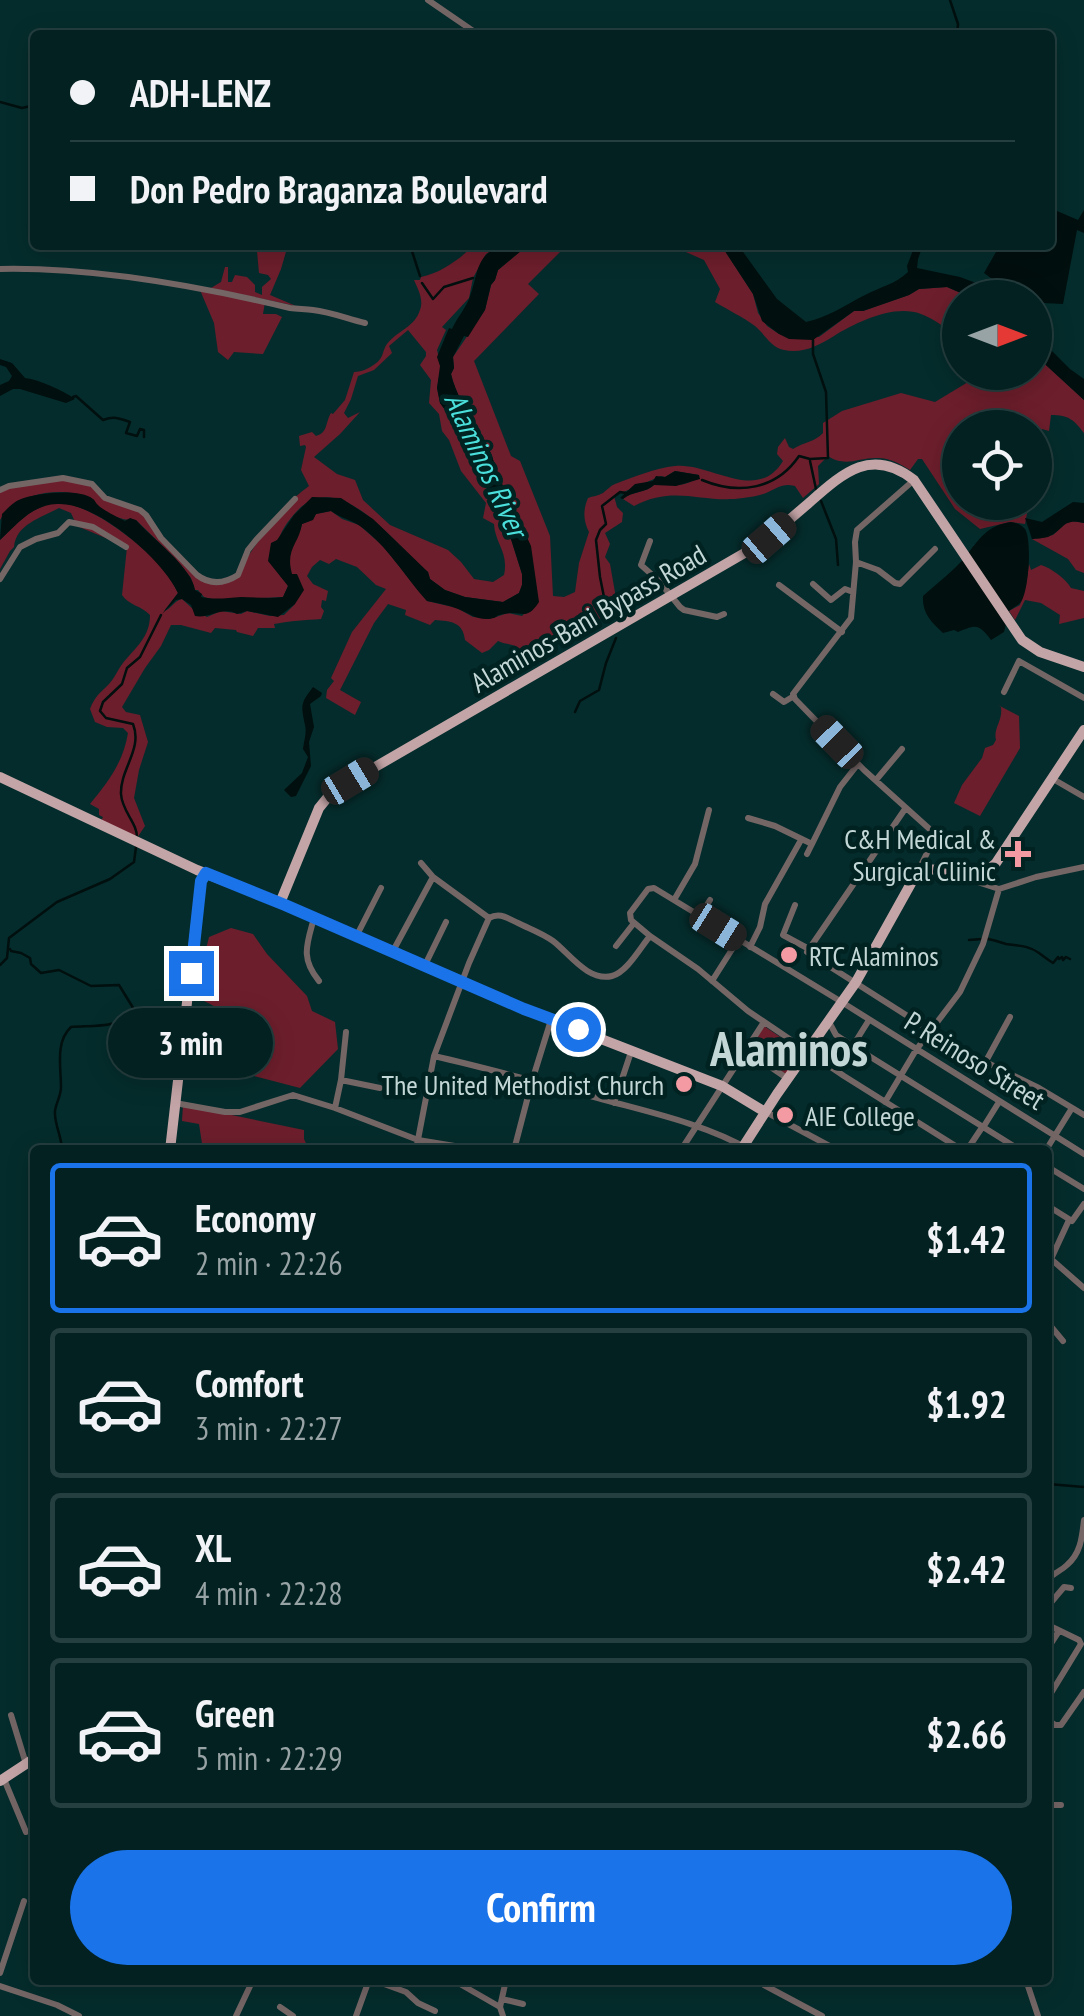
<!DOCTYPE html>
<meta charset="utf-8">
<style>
body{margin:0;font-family:"PT Sans Narrow",sans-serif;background:#0d292a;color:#f1f3f6;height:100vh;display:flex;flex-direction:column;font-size:38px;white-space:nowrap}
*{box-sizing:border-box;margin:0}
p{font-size:32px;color:#97a3a5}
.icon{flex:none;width:55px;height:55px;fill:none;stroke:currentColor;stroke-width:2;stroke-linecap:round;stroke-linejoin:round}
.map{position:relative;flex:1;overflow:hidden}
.drawer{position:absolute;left:30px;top:1145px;width:1022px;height:840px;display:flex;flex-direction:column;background:#042121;border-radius:10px;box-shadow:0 5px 25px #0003,0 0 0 2px #253e3f}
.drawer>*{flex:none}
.hud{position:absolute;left:30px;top:30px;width:1025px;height:220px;border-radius:10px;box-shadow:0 5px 25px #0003,0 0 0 2px #253e3f;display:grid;align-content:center;height:220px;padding:0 40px;background:#042121}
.needle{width:65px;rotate:90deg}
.buttons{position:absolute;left:942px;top:280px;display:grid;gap:20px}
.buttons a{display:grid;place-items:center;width:110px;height:110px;border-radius:50%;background:#042121;box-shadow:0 5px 25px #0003,0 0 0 2px #253e3f;font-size:50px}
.end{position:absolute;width:45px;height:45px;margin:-22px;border:12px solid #1a73e8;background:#fff;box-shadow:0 0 0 5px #fff}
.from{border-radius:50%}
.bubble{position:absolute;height:70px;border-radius:35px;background:#042121;box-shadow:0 5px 25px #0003,0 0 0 2px #253e3f;font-size:32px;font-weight:700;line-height:70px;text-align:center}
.car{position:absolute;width:30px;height:60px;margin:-30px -15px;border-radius:12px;box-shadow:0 0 8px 2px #0007;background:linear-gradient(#222 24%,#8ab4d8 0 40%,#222 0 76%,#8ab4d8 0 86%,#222 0)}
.hud b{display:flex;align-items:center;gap:35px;height:95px;font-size:38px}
.hud b+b{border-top:2px solid #253e3f}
.hud i{width:25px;height:25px;background:#f1f3f6}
ul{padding:18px 0 0;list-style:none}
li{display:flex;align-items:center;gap:30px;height:150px;margin:0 20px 15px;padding:0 20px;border:5px solid #253e3f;border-radius:10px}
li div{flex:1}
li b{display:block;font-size:38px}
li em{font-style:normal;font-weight:700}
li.current{border-color:#1a73e8}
li>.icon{width:90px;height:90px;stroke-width:1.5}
.primary-button{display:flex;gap:20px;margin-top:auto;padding:20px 40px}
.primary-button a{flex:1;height:115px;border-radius:60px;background:#1a73e8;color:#fff;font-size:40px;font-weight:700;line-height:115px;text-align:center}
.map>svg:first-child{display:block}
.green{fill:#6d1e2c;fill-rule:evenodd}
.water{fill:#010f0e}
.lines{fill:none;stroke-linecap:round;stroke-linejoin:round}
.stream{stroke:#010f0e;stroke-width:2.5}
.minor{stroke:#756666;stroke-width:6}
.major{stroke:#c4a5a7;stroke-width:10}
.route{stroke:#1a73e8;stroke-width:12}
.poi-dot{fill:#f49aa2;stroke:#002322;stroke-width:4}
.labels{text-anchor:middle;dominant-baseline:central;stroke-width:9;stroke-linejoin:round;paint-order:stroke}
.street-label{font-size:28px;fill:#c3d7d6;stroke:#002322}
.poi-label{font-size:28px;fill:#c3d7d6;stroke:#002322;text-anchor:end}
.water-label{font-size:30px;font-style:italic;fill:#4bdfdb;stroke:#002322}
.town-label{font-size:48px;font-weight:bold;fill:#c3d7d6;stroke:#002322}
</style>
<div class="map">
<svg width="1084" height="2016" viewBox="0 0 1084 2016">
<rect width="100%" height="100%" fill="#052c2c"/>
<path class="green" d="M255,245H288L281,269L270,295L296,306L211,288L221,282L225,267H228V282H232L235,275L247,277L255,285V292L262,295V287L271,279L268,275L259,273L257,251Z
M474,245H503L486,254L473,278L469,298L442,327L446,330L437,350L441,366L437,388L440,403L477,454L481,477L502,515L510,536L522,574V585L519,593L503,602L465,597L445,590L430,579L428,572C396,547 340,464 296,512C274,537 277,545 280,576L285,580L288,586L283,597L216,600L204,597L198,590H195L191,578L175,558L136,520C123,521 108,515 99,507C88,498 101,502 87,497C61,486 14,493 0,520V491L5,488L60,480L90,485L104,499L138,510L206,582L233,579C255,547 276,509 309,486L301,470L306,447L305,445L300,446L299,436L312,432L316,436C328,433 325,423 331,413L333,414L345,400L354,372C363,372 369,368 375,364C384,358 382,351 387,344C397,331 415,327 420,310C424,300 418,289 414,280H420L421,277C441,273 460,259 474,245ZM408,330L426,352V356L420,365L431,380L429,403L439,414L442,431L449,440L461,471L486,503L483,518L494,524C495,544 509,552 504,575L493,582L474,579L461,562L448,550L390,525L363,500L355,480L337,474L314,457L340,434L360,412L348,418L344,413L351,399L358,376L374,370L392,353L389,346Z
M528,245H567L528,284L539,294L474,361L511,456L520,461L550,536L553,596L564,597L575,592L579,563L589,532C583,520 583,510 588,498C593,496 598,496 603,493C607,490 610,486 615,484C634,477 655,468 675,466C710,462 757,504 783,461L777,454L778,447L785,438L789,447L793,449C804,442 815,442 823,433V423L842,411L901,393L935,402L983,373L1035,372V355L1084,400V433C1074,420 1069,415 1051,415L1049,431L1042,429L1035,440V428H960V502L1029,503L1025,524L1010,522L980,529L955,509L922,459H918L910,470C900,464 890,458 878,458C859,457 846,468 828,456L818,466L819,484L803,498L795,486C782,483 778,488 766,493C759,496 750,497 743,498C702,504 675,484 634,506L623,499C632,491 646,493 654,485C670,484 688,489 699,475L675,471L665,477L661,476L614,496L617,507L623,513L622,522L605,533L610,544L605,557L610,564L619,615L598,619L591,610H587L584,619L576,622L570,634L561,632L520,649C513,643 506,645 498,641L489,650L482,653L465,640C463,622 451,621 435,620L430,625L405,615L406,610L388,604L374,623L340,690L361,702L355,715L326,698L327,690L334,681L331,678L352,632L386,589L376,585L357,567L336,559L329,564L320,560L312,567L307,576L313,584L328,591L326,601L322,600L321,607L324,611L321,619C305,620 291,621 274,624L275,628H258L253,636L237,632L236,630L215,628L211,633L181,625H171L161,646L145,668L122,707L126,712L140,715L148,742L139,770L134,798L145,826L137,838L101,821L103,817L99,815V809L90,804C108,782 123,763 128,733L123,728L107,727L95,722L90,709C95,696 100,693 109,684C115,678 118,669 123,663C136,647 150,637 150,615C142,606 128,605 122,595L127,547L77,526L71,513L59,508C41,518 16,524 14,547L10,551L0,569V540C17,524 32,505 57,503C89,501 148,549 167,573C172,579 174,586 178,593L164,611C172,609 173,601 182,599L195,611L207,617L221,611L241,614L247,611L270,616L284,615L295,604C293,587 286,564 292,546C295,537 300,533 302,524L312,520L316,514L331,511L342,519L359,525L383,546L427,601L457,608L473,617L493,618L508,613L522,616L538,600L530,546L496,471C490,435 460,412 451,374L454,368L453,357L485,310L491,285L495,280L498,270Z
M670,245H721L753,294L758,313L767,326L779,334L819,337L854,311H863L909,295L919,289L947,287L970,297L960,298V339C948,330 935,319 921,314C894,304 857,322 834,336C818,346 802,354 784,350C770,347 765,334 755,326C743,317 728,310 715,302L720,289L704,260Z
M200,290L265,302L263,314H276L282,317L263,354L234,352L228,360L218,352L214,323Z
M1073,521L1084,523V573L1076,570L1068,559L1032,539L1053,535L1066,523Z
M1029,564L1031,570L1041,565C1051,568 1066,579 1071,588L1084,591V618L1059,624L1060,615L1041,603L1025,600L1015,620L1009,611L1020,605L1026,585Z
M998,705L1019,716L1020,748L980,816L954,803L962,785L982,758L985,748L993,745L996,740C993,728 1003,721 1001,707Z
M231,928L253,934L267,954L307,996L312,1011L335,1022L338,1049L300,1088L242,1073C243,1026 244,1020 200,999L203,961L209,937Z
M764,1026L802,1052L783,1078L746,1052Z
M183,1105L304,1130V1139L309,1150H203L199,1124L182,1121Z"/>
<path class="water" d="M1050,208L1078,220L1084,210V233L1077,230L1063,304L1044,303L1041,313L1042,322L1035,317V298L1017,297L984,273L1000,245H1050Z
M503,245H528L498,270L495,280L491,285L485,310L468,337L464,336L453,357L454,368L451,374C460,412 490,435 496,471L531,546L539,602C526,622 522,610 504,614C492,616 501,617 489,619C476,620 469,613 458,609C448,605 437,603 427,601C404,576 388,546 360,526C350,519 340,518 331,511L316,514L313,520L302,524C299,544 285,549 292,574H297L304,590L295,604L278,617L247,611L237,614C222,606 210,619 195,616L191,605L182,599L176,600L162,614L178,593C163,560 96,501 57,504C32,505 17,524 0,540L2,514C8,508 13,502 21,499C36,493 80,488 93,499C95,500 96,504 98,505C101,509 119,518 125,521L130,518L136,520C151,538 192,567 195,590L202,594L201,597C215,600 227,598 241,597C255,597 268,599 283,597L288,586L268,561L271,543L277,540L294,515L312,497L341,498L373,519L428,572L430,579L445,590L465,597L503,602L519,593L522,585V574L510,536L502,515L481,477L477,454L440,403L437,388L440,366L437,357L449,328L452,329C457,318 465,309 469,299C479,274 474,255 503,245Z
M721,245H738L777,299L806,322C827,318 847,304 865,295C880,287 896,284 908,272L907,266L915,245H923L918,259L917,268L960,277L976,283L996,297H970L947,287L919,289L909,295L863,311H854L813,340L789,339L779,334L762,321L753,294Z
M1035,334L1070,369L1084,379V400L1035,355Z
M0,359L12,363L25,378C40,380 62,390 75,399L66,403L20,389H13L0,396V385L9,381L12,376L6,367L0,365Z
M675,471L699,475L700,479L676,486L654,485C646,493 632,491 623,499L620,498L635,484L653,481L656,476L665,477Z
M1073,502L1084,503V523C1061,518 1065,530 1048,537C1045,538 1035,539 1032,539L1025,518L1042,522Z
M1011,522C1016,523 1021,524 1025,529C1032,540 1029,590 1021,602C1020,604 1011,609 1009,611L1004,632L991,640C978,623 976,625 958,632L954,630L943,633C931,622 922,613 923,596C937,583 954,571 966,556C979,539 988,525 1011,522Z
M313,687L322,693L321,696L310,704L314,727L309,742L311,766L296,796L291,797L284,790L302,773L308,757L303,749C304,740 307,733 305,725C301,705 300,704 313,687Z"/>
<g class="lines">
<path class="stream" d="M950,0L958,24L957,35
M0,102L22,108L35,105
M410,245L420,276
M422,283L433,299L444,287L473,278
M73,397L76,396L103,420C114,416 119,418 130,422L126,433L137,436L140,429L144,430V437
M810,461L816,489
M702,480C738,495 776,490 799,456L810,459L828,458L826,392L813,354V340
M821,501L836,539L838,565
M609,622L600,577L596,540L600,530L606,524L602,506L620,492L626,493
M575,712L580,701L599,690L606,663L616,638
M137,839C138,823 122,812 121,794C120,769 143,749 133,724L106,718L100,711L103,702L122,684L127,668L140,657L161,615
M988,939C994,940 1000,942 1006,944C1018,946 1028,945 1039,953C1043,956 1048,960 1053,963L1058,957L1059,959L1062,957L1063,960L1066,957L1070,959
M969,940L982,939
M10,949L11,951L21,953L30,958L31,964L41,973L59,970L91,986L119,985L135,1011C117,1029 94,1025 71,1027C55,1042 61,1067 61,1087C61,1096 56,1103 55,1111C54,1124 62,1137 62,1150
M0,965L7,958L9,938L57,902L110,879L134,862L136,847
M1048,1484L1084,1487"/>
<path class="minor" d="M428,0L479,35
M0,269C94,267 198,286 290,308C298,309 305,309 313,310C331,312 348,319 365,323
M914,480L857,530L855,542L856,562L851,618L793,694L795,699L864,770L934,833C934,844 922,860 918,873
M0,490L9,486L63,478L92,484L105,498L140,510L146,515L161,538L197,575C210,585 224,584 238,575L248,550L256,540L295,499
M650,541L641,565L659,581L680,607L684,610L717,617L724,614
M856,562L878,570L895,583L900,584L935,549
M0,579L20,547L36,539L58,533L69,522L93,527L126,547
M813,584L831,600L845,589L853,592
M779,585L842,632
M1004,692L1019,661L1084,698
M773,694L784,702L794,696
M1053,779L1084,797
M876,780L902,749
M905,809L807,952L961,1050L1039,1088L1084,1115
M748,818L775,826L812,844L840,787L858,764
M807,854L812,844
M421,863L433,877L489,918
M965,878L999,889L1036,877L1084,867
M674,900L695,864L709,810
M795,905L783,935L809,949
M700,916L710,900
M314,918C307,944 300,958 319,981
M489,918C500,912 507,918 518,923C530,929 542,933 553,941C569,953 588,982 612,976C627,972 640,948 650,936
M357,935L381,888
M616,946L634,923
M750,947L760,927L765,904L801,840
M393,951L433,877
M425,965L446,922
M712,981L738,940
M829,1022L836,1035L853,1046L1020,1150
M746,1050L788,1079
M434,1056C491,1069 548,1085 605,1100C653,1113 707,1125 750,1150
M986,1061L1010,1017
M837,1071L869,1020
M341,1080L380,1088
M885,1102L916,1050L960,992L983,944L999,889
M175,1103L225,1112H240L293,1095L335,1108L418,1140L479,1150
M614,1103L631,1052
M335,1108L341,1080L346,1032
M766,1112L837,1150
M984,1126L999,1102
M416,1150L434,1056L469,963L489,918
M514,1150L532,1081L551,1020
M681,1150L764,1022
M962,1150L844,1076L748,1011L698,969L650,936L631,920L630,913L648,889L654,888L840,1001L1084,1154
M967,1150L983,1126
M1046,1150L1072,1108
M1048,1167L1084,1189
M1048,1206L1072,1221L1084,1204
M1069,1220L1051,1259L1084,1288
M1048,1323L1063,1341
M1048,1580C1054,1572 1060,1572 1067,1565C1081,1553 1082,1537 1084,1520
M1048,1606L1064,1587L1071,1588
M1048,1625L1079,1640L1081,1644L1048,1698
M1048,1648L1059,1631
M11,1715L26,1764
M1048,1720L1055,1725H1061L1084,1692
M4,1779L26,1832
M1048,1805H1061
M0,1973L24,1901
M373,1980L406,1992L418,2003L435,2011
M453,1980L500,2007L503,2016
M762,1980L764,1985L822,2016
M1026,1980L1038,2016
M0,1986L57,2005L79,2016
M502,1999L523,2004
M280,2007L293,2016
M500,2007L506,1980
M236,2016L252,1982
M356,2016L369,1980"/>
<path class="major" d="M0,777L197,870L280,903L524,1009L722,1086L765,1112
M280,903L319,808L332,792L748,551C771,537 790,519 810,502C844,472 872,447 914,480L1022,640L1040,652L1084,667
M170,1150L201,881L206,873
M741,1150L777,1094L856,982L914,878C941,852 961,897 996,863L1084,730
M0,1781L35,1758"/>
</g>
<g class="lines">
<path class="route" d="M191,973L201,881L206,873L285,905L524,1009L578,1029"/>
</g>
<g class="poi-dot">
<path d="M1013 839h10v10h10v10h-10v10h-10v-10h-10v-10h10z"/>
<circle cx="789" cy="955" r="10"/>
<circle cx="684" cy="1084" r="10"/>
<circle cx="785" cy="1115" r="10"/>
</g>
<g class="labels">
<g class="street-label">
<text transform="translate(588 618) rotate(-30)">Alaminos-Bani Bypass Road</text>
<text transform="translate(975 1060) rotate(32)">P. Reinoso Street</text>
</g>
<g class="poi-label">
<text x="996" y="838">C&amp;H Medical &amp;<tspan x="996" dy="32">Surgical Cliinic</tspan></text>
<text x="809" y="955" text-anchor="start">RTC Alaminos</text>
<text x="664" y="1084">The United Methodist Church</text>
<text x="805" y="1115" text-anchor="start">AIE College</text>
</g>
<g class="water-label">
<text transform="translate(487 464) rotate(65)">Alaminos River</text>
</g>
<g class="town-label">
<text x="789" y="1048">Alaminos</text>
</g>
</g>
</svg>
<div class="buttons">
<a><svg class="needle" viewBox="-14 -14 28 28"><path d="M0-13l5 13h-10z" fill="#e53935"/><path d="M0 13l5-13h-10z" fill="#97a3a5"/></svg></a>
<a><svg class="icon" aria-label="locate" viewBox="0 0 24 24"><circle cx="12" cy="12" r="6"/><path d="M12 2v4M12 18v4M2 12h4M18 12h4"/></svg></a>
</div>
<i class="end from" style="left:578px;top:1029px"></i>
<i class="end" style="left:191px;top:973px"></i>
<div class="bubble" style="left:108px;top:1008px;width:165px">3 min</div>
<i class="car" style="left:769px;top:538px;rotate:49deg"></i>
<i class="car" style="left:837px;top:742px;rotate:316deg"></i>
<i class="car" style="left:350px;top:781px;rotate:59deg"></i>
<i class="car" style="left:718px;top:927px;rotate:122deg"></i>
<div class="hud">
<b><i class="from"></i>ADH-LENZ</b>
<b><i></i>Don Pedro Braganza Boulevard</b>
</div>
<section class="drawer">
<ul>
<li class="current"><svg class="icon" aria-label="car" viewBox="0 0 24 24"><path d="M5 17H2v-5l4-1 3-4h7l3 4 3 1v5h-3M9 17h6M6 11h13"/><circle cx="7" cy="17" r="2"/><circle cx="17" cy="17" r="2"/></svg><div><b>Economy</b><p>2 min · 22:26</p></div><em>$1.42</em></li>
<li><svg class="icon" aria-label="car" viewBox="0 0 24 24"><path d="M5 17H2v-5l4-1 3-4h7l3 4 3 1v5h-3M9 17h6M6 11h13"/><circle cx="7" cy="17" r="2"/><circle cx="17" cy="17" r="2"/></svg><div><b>Comfort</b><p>3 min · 22:27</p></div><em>$1.92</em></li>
<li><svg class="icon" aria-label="car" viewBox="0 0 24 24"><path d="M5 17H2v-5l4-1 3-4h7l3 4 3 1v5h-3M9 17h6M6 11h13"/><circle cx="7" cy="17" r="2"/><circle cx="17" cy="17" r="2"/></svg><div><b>XL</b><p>4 min · 22:28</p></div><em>$2.42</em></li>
<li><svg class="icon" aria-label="car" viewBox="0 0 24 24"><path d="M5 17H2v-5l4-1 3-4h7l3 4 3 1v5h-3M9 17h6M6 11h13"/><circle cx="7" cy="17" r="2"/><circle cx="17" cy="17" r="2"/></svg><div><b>Green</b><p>5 min · 22:29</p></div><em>$2.66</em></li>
</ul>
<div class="primary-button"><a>Confirm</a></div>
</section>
</div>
